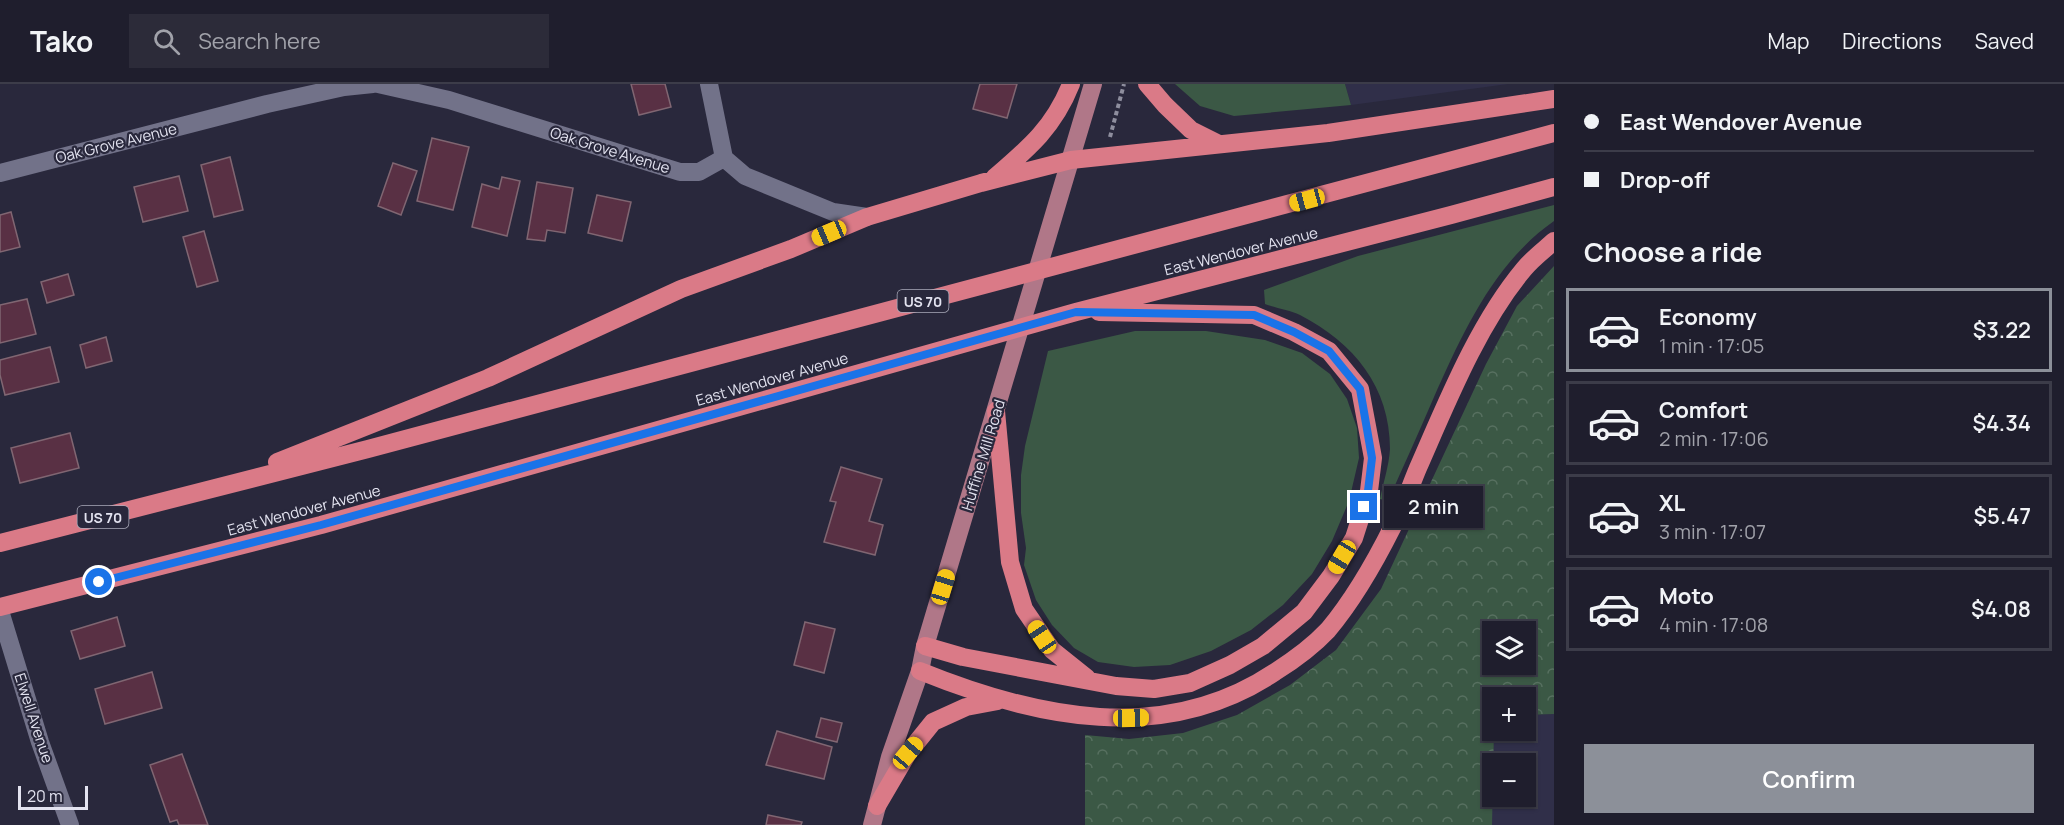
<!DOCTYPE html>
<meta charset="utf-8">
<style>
body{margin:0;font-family:Manrope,sans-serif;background:#2c2b39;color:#f1f3f6;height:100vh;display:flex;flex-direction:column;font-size:22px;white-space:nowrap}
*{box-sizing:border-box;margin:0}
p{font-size:20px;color:#a1a2aa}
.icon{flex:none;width:33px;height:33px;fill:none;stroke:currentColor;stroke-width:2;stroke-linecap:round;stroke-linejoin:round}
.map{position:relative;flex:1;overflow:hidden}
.panel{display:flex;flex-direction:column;background:#1f1e2d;width:510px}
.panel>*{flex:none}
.guide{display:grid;align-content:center;height:132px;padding:0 30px;background:#1f1e2d}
.controls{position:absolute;left:1482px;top:537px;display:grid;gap:12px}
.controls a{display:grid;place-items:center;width:54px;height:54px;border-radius:0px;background:#1f1e2d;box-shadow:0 2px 4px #0004,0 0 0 2px #3c3c49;font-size:30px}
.scale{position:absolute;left:18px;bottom:15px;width:70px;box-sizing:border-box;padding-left:6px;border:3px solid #e3e3f0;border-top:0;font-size:16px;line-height:21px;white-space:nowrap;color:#e3e3f0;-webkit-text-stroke:4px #29283c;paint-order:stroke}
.end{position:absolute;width:27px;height:27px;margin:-14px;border:8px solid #1a73e8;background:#fff;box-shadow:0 0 0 3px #fff}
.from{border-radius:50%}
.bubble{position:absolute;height:42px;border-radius:0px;background:#1f1e2d;box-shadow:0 2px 4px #0004,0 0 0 2px #3c3c49;font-size:20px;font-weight:600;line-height:42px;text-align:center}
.car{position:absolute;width:18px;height:36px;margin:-18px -9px;border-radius:8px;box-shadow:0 0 4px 2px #0007;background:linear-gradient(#f5c518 24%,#345 0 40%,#f5c518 0 76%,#345 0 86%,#f5c518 0)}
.guide b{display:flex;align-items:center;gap:21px;height:57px;font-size:22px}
.guide b+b{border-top:2px solid #3c3c49}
.guide i{width:15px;height:15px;background:#f1f3f6}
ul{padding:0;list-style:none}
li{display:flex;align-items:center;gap:18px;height:84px;margin:0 12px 9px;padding:0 18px;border:3px solid #3c3c49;border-radius:0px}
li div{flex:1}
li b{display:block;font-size:22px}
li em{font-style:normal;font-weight:600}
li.current{border-color:#8c9099}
li>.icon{width:54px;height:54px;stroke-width:1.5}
h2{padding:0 30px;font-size:27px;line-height:72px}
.primary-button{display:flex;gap:12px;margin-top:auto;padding:12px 30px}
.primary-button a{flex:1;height:69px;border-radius:0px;background:#8c9099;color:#fff;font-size:24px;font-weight:600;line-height:69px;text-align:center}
header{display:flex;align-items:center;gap:36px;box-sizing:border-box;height:84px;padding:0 30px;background:#1f1e2d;border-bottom:2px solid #3c3c49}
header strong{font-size:28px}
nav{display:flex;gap:33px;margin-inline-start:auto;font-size:21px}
.search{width:420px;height:54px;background:#2c2b39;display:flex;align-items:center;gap:15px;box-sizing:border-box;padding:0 21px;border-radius:0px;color:#a1a2aa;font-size:22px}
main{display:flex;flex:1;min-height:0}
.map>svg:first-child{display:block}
.built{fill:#302f49}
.grass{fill:#3b5845}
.forest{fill:url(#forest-crowns);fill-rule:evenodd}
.building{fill:#593044;stroke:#806672;stroke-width:1.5}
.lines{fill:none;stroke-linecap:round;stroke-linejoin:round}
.path{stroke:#8e8e9e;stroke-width:4;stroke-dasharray:4.5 3;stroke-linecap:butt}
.minor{stroke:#727289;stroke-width:18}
.major{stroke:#b07788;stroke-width:18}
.highway{stroke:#da7a87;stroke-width:18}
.route{stroke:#1a73e8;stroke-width:8}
.labels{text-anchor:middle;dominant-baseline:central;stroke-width:4.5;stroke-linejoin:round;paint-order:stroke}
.shield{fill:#29283c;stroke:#ababba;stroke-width:1.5}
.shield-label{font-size:14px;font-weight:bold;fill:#e3e3f0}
.street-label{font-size:15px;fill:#e3e3f0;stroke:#29283c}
</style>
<header>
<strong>Tako</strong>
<div class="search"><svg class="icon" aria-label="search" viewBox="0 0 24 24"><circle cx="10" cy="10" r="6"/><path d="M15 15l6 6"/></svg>Search here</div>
<nav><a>Map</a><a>Directions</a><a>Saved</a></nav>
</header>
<main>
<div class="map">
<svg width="1554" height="741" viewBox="0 0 1554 741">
<defs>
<pattern id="forest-crowns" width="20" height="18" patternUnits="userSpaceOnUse" patternTransform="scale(1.5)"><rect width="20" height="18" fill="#3b5845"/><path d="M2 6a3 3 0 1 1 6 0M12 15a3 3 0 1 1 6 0" fill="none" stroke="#577060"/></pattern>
</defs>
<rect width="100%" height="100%" fill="#29283c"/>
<path class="built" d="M1345,0H1508L1351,21Z
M1554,630V741H1492V712H1526V680L1493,679L1494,647L1526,646V631Z"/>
<path class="grass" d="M1175,0H1345L1351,21L1234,32L1200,22Z
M1554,121V137C1494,179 1463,248 1434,313C1419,348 1403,383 1388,417L1380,415C1383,399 1389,382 1390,365C1390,303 1354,259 1300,231C1290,226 1276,224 1265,220L1264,206L1358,172Z
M1135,247H1206L1265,256L1302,269L1330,290L1347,315L1357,344L1359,374L1349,417L1332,457L1312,490L1283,521L1251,546L1211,567L1170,581L1134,583L1098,578L1074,564L1052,541L1036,516L1024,481L1026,464L1021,429V391L1025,362L1048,267Z"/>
<path class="forest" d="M1554,182V630L1526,631V614H1492V646L1494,647L1492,741H1085V651L1129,655L1183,649L1237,631L1290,601L1336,566L1381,505L1486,280L1517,222ZM1492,548H1526V580H1492Z"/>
<path class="building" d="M631,0H665L671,23L639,31Z
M980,0H1017L1007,34L973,25Z
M432,54L469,63L453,126L417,117Z
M230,73L243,126L214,133L201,81Z
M393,79L417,87L401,131L378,122Z
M179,92L188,127L143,138L134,103Z
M502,93L520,97L507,152L472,143L482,100L499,105Z
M537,98L573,104L565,149L547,146L545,157L527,155Z
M597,111L631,118L622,157L588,149Z
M11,128L20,163L0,168V131Z
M204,147L218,197L197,203L183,153Z
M68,190L74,211L47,219L41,198Z
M27,215L36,250L0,259V221Z
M106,253L112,277L86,284L80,261Z
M50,263L59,298L5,311L0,291V276Z
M70,349L79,384L20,399L11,364Z
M841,383L882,395L869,437L883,441L875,471L824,458L836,418L830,417Z
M117,533L125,562L80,575L71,547Z
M805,538L835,545L824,589L794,581Z
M152,588L162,624L105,640L95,605Z
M821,634L842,639L837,658L816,653Z
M777,647L832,663L824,695L766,681Z
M182,670L208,741H179L177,736L170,738L150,681Z
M768,731L802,738L801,741H766Z"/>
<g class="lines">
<path class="path" d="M1110,53L1124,0"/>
<path class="minor" d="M378,0L449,16L680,88H699L724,74L745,92L833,128L867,133
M709,0L724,74
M0,89L267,20L344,3L373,0
M0,527L40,658L70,741"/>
<path class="major" d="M872,741L890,673L920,587L925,562L1093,0"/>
<path class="highway" d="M1147,0L1165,21L1191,46L1219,60
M994,94C1029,64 1054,43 1071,0
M996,327L1010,478L1024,525L1052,566L1087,594
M277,378L488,294L681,205L791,165L867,133L981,99L1071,76L1328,49L1554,15
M0,459L368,365L1554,49
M0,523L321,441L1076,228L1451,131L1554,103
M925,562L963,573L1116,602L1154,605L1190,599L1230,581L1263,562L1304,528L1331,492L1354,454L1369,407L1373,374L1360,305L1329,267L1294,248L1254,231L1099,228
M920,587C1036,634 1164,662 1275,588C1294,576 1313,562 1328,546C1354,515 1375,478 1393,442C1403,424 1410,403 1418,384C1447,318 1478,240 1524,185C1532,175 1544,166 1554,157
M877,722L908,669L933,638L966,623L998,617"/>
</g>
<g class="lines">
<path class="route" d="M99,498L321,441L1076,228L1254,231L1294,248L1329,267L1360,305L1372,374L1368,407L1364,423"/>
</g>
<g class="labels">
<g class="shield">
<rect x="897.5" y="206" width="51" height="22" rx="4.5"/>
<rect x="77.5" y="422" width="51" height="22" rx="4.5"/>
</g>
<g class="shield-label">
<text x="923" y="217">US 70</text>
<text x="103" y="433">US 70</text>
</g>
<g class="street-label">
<text transform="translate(116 59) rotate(-14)">Oak Grove Avenue</text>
<text transform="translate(610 66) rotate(17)">Oak Grove Avenue</text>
<text transform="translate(1241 167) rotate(-14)">East Wendover Avenue</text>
<text transform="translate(772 295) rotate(-16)">East Wendover Avenue</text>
<text transform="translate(983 371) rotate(-73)">Huffine Mill Road</text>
<text transform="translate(304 426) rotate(-15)">East Wendover Avenue</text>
<text transform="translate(34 634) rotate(72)">Elwell Avenue</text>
</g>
</g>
</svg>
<div class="controls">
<a><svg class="icon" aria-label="layers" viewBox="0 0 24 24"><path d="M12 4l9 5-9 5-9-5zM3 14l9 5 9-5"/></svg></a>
<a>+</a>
<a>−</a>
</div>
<div class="scale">20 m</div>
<i class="end from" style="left:99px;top:498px"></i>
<i class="end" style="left:1364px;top:423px"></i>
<div class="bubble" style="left:1384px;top:402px;width:99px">2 min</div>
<i class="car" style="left:1307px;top:116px;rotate:255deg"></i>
<i class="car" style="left:829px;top:149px;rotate:247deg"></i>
<i class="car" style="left:1342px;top:473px;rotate:211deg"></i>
<i class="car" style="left:943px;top:503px;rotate:17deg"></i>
<i class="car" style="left:1042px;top:553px;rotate:326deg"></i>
<i class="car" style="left:1131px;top:634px;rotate:89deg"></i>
<i class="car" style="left:908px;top:669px;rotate:40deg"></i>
</div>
<section class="panel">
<div class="guide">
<b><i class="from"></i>East Wendover Avenue</b>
<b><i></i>Drop-off</b>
</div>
<h2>Choose a ride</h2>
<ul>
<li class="current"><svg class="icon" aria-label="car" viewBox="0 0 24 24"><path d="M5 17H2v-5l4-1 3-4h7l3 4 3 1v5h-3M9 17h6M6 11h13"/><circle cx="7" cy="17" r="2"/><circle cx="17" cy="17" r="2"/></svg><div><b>Economy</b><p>1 min · 17:05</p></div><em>$3.22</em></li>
<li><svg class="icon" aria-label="car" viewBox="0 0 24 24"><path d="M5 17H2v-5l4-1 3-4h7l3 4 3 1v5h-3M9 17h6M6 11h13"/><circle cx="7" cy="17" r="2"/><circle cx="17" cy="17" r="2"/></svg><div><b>Comfort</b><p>2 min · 17:06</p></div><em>$4.34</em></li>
<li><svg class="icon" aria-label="car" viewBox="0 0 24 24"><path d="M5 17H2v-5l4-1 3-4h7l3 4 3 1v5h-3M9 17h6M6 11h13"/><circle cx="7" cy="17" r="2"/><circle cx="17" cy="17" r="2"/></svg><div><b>XL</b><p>3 min · 17:07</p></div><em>$5.47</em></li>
<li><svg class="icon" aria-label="car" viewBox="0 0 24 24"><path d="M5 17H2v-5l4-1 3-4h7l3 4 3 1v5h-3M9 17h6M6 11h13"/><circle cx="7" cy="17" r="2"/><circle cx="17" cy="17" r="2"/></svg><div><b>Moto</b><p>4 min · 17:08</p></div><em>$4.08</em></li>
</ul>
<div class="primary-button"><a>Confirm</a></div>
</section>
</main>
